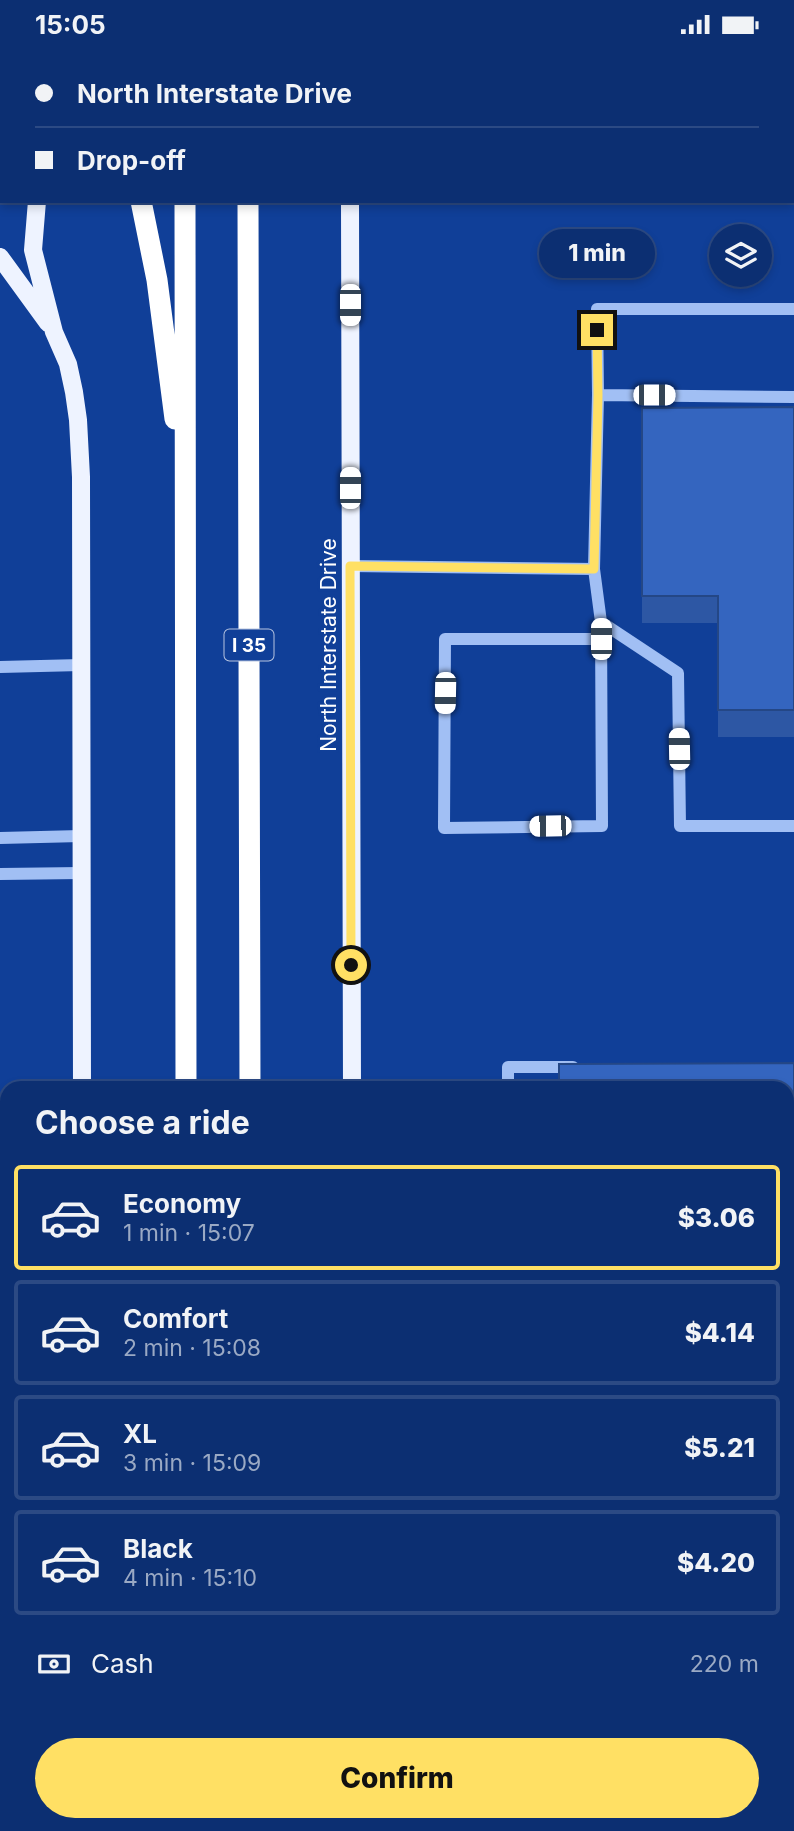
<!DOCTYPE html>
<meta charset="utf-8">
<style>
body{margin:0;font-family:Inter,sans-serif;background:#153777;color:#f1f3f6;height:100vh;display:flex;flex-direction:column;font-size:26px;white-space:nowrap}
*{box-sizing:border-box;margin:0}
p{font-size:23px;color:#9aa9c4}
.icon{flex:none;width:38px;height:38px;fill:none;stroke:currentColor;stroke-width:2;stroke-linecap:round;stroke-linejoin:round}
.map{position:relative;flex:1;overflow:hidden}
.panel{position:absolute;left:0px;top:1032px;width:794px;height:751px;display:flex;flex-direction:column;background:#0c2f72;border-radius:21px 21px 0 0;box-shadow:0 4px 10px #0003,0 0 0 2px #2c4a84}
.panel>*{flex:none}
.hud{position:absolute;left:0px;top:0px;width:794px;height:154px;box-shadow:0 4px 10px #0003,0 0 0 2px #2c4a84;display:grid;align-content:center;height:154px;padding:0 35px;background:#0c2f72}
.buttons{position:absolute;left:709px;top:175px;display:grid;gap:14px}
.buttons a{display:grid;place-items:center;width:63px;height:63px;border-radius:50%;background:#0c2f72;box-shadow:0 4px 10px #0003,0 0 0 2px #2c4a84;font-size:35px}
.end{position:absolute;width:32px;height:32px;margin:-16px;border:9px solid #ffe064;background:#111;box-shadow:0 0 0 4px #111}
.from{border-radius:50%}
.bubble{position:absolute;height:49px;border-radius:24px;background:#0c2f72;box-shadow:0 4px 10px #0003,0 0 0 2px #2c4a84;font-size:23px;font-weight:800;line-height:49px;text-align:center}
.car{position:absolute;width:21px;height:42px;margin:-21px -10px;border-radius:9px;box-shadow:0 0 5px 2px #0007;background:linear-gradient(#fff 24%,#345 0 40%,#fff 0 76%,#345 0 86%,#fff 0)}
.hud b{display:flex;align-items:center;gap:24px;height:66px;font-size:26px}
.hud b+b{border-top:2px solid #2c4a84}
.hud i{width:18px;height:18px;background:#f1f3f6}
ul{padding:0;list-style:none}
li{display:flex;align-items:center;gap:21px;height:105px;margin:0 14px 10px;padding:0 21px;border:4px solid #2c4a84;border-radius:7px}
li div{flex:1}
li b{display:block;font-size:26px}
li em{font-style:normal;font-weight:800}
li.on{border-color:#ffe064}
li>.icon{width:63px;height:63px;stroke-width:1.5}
h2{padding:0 35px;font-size:32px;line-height:84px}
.pay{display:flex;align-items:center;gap:18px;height:77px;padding:0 35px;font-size:26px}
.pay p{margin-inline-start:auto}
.primary-button{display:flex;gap:14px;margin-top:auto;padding:14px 35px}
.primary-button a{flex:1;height:80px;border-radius:42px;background:#ffe064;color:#111;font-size:28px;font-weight:800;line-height:80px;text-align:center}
.status{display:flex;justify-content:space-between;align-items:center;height:49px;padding:0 35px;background:#0c2f72;direction:ltr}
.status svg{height:19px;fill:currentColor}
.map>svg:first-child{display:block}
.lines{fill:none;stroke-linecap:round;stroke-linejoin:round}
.minor{stroke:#a1bff4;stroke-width:12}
.major{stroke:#eef3ff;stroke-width:18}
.highway{stroke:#fff;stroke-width:21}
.wall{fill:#2d57a4}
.building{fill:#3465bf;stroke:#244786;stroke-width:2}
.route{stroke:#ffe064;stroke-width:9}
.labels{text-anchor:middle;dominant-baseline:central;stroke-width:6;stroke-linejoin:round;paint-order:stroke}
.shield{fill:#103f98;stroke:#b7c5e0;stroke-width:2}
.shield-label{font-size:19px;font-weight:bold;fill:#fff}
.street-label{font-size:21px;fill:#fff;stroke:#103f98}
</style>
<div class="status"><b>15:05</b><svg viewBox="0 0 49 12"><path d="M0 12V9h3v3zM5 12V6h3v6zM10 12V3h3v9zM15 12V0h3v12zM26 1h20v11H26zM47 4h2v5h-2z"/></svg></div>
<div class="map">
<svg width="794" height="1782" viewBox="0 0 794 1782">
<rect width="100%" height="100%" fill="#103f98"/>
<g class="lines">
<path class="minor" d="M507,0V2
M793,115H794
M598,346L794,348
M350,517L594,520L598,346L597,260H794
M594,520L601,573L678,624L680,777H794
M601,573L602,777L444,779L445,590H601
M0,618L81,616
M0,789L81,787
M0,825L81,824
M508,1040V1018H573
M0,1085H7
M0,1250H7
M788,1274H794
M788,1532H794
M0,1652H7
M788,1749H794
M526,1780V1782
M445,1782V1776"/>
<path class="major" d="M349,0V2
M0,87L2,88
M37,152L33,201L54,283L68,315L74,343L78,371L81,428L82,1040
M350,152L352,1040
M0,208L48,274
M83,1776V1782
M353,1776V1782"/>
<path class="highway" d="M97,0L98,2
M184,0V2
M248,0V2
M141,152L157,231L175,370
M185,152L186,1040
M248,152L250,1040
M251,1776V1782
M186,1782V1776"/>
</g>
<path class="wall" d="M540,0H794V86H793V2H540Z
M794,358V688H718V574H642V359Z
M794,1014V1250H788V1040Z
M794,1549V1709H788V1550Z"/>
<path class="building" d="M622,0H794V59H793V2H622Z
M794,358V661H718V547H642V359Z
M794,1014V1224H788V1040H559V1015Z
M794,1549V1682H788V1550Z
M568,1776H785V1782H568Z"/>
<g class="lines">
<path class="route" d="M351,916L350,517L594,520L598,346L597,281"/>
</g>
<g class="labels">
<rect class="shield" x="224.5" y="580.5" width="49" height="31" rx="5"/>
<g class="shield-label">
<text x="249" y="596">I 35</text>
</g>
<g class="street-label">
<text transform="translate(328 596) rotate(-90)">North Interstate Drive</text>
</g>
</g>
</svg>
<div class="buttons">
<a><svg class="icon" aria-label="layers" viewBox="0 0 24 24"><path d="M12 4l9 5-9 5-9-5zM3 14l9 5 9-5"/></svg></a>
</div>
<i class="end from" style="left:351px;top:916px"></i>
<i class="end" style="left:597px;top:281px"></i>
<div class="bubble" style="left:539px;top:180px;width:116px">1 min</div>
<i class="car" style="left:350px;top:256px;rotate:180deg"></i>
<i class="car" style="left:654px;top:346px;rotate:90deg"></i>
<i class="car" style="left:350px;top:439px;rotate:0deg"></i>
<i class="car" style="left:601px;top:590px;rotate:0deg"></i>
<i class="car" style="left:445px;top:644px;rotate:181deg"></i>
<i class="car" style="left:679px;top:700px;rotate:359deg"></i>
<i class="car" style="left:550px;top:777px;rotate:269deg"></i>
<div class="hud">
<b><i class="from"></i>North Interstate Drive</b>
<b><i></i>Drop-off</b>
</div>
<section class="panel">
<h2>Choose a ride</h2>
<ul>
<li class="on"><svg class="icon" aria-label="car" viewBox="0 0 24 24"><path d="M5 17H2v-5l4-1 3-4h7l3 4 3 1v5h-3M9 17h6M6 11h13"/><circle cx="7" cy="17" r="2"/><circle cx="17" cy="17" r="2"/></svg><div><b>Economy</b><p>1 min · 15:07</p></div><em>$3.06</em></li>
<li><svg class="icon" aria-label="car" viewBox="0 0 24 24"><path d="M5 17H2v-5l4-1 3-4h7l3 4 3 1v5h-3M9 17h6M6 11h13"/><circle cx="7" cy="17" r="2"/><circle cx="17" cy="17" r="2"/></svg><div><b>Comfort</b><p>2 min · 15:08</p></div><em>$4.14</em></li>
<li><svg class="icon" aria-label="car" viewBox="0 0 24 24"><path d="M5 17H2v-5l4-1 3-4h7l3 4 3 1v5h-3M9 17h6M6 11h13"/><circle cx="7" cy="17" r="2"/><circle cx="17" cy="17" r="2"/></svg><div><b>XL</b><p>3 min · 15:09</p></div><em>$5.21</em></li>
<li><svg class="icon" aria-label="car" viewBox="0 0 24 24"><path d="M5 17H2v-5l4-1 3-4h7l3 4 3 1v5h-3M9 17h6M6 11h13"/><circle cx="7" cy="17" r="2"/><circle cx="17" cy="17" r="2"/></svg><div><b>Black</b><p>4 min · 15:10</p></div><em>$4.20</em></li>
</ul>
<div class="pay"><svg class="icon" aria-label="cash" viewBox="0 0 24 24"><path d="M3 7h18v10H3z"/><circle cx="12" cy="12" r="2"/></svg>Cash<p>220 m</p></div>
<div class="primary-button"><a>Confirm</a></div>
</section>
</div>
